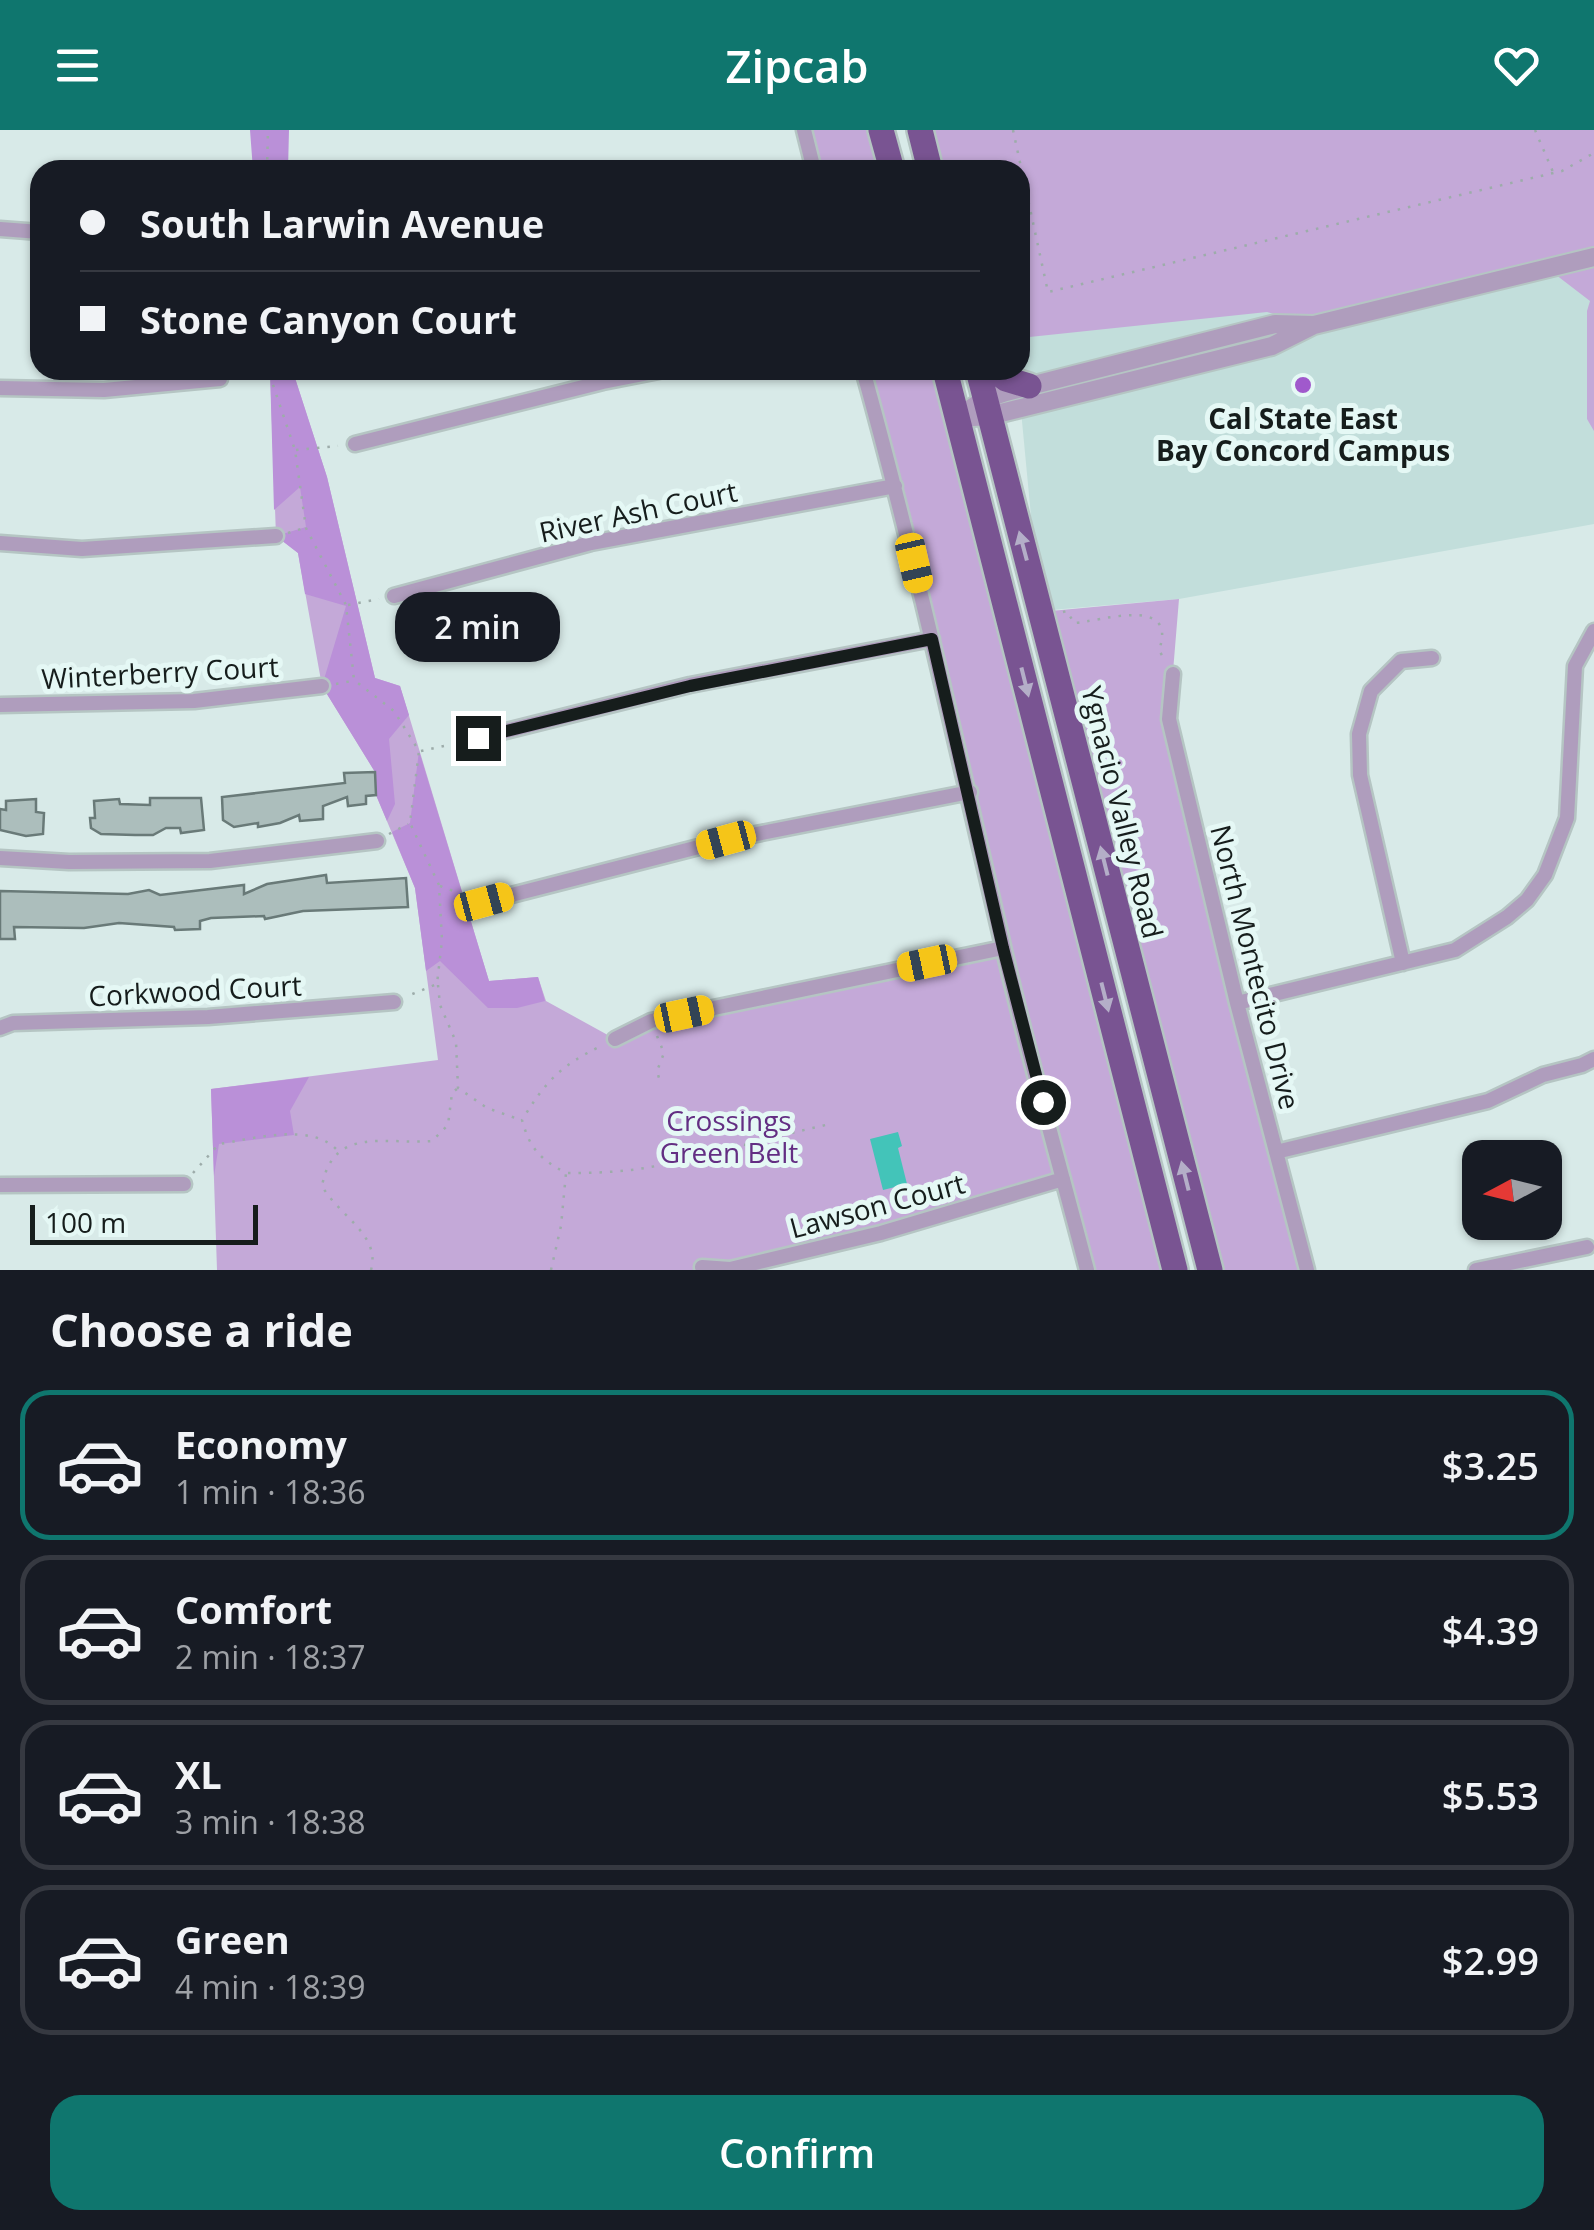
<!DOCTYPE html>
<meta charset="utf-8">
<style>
body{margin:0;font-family:"Open Sans",sans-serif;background:#20242c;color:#f1f3f6;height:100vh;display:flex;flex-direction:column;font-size:38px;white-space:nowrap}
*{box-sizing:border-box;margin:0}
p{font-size:32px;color:#9ea1a6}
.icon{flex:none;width:55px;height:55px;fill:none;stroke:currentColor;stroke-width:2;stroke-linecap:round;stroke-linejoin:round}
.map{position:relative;height:1140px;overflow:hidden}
.drawer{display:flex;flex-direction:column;background:#171b24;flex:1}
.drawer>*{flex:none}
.top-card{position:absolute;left:30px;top:30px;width:1000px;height:220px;border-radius:30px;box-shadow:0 2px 8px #0004;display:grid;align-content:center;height:220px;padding:0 50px;background:#171b24}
.needle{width:65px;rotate:263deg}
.controls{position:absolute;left:1462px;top:1010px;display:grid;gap:20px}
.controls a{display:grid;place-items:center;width:100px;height:100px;border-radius:20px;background:#171b24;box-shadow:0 2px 8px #0004;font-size:50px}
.scale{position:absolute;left:30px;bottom:25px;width:228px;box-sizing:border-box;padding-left:10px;border:5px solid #161d1c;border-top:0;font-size:28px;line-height:35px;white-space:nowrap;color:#161d1c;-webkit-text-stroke:8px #e5f8f5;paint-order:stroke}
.end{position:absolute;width:45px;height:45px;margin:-22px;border:12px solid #161d1c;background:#fff;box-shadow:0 0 0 5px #fff}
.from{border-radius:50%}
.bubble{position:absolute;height:70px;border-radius:30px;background:#171b24;box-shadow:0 2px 8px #0004;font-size:32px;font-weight:600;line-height:70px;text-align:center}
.car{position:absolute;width:30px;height:60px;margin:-30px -15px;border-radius:12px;box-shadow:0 0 8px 2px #0007;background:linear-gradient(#f5c518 24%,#345 0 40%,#f5c518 0 76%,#345 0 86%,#f5c518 0)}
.top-card b{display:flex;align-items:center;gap:35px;height:95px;font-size:38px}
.top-card b+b{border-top:2px solid #363941}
.top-card i{width:25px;height:25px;background:#f1f3f6}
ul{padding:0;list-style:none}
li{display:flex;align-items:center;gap:30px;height:150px;margin:0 20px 15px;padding:0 30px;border:5px solid #363941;border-radius:30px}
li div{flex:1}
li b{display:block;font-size:38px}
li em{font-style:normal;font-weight:600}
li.on{border-color:#0f766e}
li>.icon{width:90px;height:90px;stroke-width:1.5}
h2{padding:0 50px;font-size:45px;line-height:120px}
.cta{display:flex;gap:20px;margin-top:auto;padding:20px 50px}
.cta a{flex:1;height:115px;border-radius:30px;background:#0f766e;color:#fff;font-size:40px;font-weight:600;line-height:115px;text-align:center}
header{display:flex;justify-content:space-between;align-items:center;height:130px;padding:0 50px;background:#0f766e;color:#fff;font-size:45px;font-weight:600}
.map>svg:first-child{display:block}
.built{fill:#c2dedb}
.green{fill:#c4a9d8}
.forest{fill:#ba90d8}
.water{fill:#43c4b9}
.building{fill:#acbebc;stroke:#697a78;stroke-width:2.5}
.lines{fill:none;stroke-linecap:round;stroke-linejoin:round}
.minor-casing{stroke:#b5c5c3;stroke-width:19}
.tertiary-casing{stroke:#b5c5c3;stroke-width:22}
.trunk-casing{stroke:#b5c5c3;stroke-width:30}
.path{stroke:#9dacaa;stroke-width:2.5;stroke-dasharray:2.5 8;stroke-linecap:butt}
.minor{stroke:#af9dbd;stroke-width:14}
.tertiary{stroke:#af9dbd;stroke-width:18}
.trunk{stroke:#795492;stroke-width:25}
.oneway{fill:#b4aec8}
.route{stroke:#161d1c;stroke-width:12}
.poi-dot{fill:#a059cc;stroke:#e5f8f5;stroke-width:4}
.labels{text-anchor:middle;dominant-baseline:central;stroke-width:10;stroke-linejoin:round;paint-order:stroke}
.poi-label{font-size:28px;font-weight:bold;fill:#161d1c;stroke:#e5f8f5}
.street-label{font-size:28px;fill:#161d1c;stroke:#e5f8f5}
.park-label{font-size:28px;fill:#632e83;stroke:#e5f8f5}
</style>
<header><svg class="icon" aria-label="menu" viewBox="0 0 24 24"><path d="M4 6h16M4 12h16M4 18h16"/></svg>Zipcab<svg class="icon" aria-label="heart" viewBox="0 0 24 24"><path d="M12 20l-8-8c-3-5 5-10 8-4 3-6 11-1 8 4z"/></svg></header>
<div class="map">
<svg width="1594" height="1140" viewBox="0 0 1594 1140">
<rect width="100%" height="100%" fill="#d8eae8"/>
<path class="built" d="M1594,0V394L1179,469L1040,481L1020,270L1003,240H1020V40Z"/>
<path class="green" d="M804,0H881L892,40H814Z
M929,0H1594V301L1587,289V181L1590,171L1547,138L1314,195L1267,182L1020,208V40H942Z
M270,240H316L295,248L327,347L375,548L400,556L489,851L538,847L546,871L615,909L651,891L1003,818L863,240H945L1175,1140H1087L1063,1050L881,1103L700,1140H217L211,959L438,930L415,758L376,665L375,642L322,556L298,423L276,406Z
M1179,469L1169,590L1307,1140H1210L1040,482Z"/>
<path class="forest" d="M250,0H289L288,40H253Z
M270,240H316L295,248L327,347L375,548L400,556L409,585L389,609L395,674L387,691L376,665L375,642L322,556L346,476L305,464L298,423L276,406L306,397L300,357L274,380Z
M419,621L489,851L538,847L545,871L517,878H488L440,831L426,841L415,758L392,702L410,693Z
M309,947L290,981L294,1005L219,1014L214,1046L211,959Z"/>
<path class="water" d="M898,1002L902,1016L898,1018L907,1054L883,1060L870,1009Z"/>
<path class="building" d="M375,642L376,665L366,666V674L348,676L347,667L323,676V689L300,691L299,685L280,693L258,697V693L234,697L223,690L222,667L345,653L344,643Z
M150,668H201L204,700L181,703L180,698H166L153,705H135L101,704L91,698L90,688H95L94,671L119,669L120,674L150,675Z
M36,669V682L44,683L43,704L26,706L0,700V679L6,680V671Z
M326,745L327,753L406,748L408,777L303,781L265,789L264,786L211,788L200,791V799L175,800L174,797L119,793L84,798L14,797L15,809H0V761L128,764L149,760L160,765L244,755V764L267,754Z"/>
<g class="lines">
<defs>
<path id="minor" d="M804,0L814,40
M0,99L40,102
M863,240C916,431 958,624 1003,816C1028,925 1059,1032 1087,1140
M0,258L104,260L220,249
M355,314L603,252L664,240
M0,413L82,419L276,406
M394,466L591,413L895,356
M1173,544L1169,589L1237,873L1307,1140
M0,575L194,571L322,556
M478,608L690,555L932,509
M0,728L69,732L210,731L377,711
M484,772L726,710L970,662
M1403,833L1360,645L1359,604L1371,561L1401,531L1432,528
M1237,873L1455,820L1507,787L1527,770L1545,745L1567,688L1575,536L1594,501
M0,898L13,893L208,887L394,872
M615,909L651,891L1003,818
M1276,1022L1488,971L1543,945L1582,935L1594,929
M0,1055L184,1054
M702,1137L730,1139L881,1103L1063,1049
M1476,1140L1587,1117"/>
<path id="tertiary" d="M1275,194L1314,195L1272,216L989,286L957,288L985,269L1006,262Z
M1314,195L1594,127"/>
<path id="trunk" d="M881,0L892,40
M920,0L930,40
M945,240L1175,1140
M978,240L1210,1140
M994,240L1006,249L1029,256"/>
</defs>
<use href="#minor" class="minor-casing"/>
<use href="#tertiary" class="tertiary-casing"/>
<use href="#trunk" class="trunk-casing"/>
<path class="path" d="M1013,0L1048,162L1562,41L1594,23
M1535,0L1553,42
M267,40L268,0
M280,240L270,246L295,320L306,398L346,475L354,550L394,581L419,621L410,693L439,755L442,810L437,854L405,867
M237,248L269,246
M296,320L338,316
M288,403L304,398
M348,475L379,469
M1063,482L1067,481L1074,493C1098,492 1179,464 1159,520L1165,531
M336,554L352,551
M421,621L462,612
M389,704L408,694
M440,756L470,767
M438,855L440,875L456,912L458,958L487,978L521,990
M657,906L664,923L657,941L659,948
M683,1029L738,1014L765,1017L778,1006L830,994
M193,1043L219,1014C252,1009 311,992 337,1020
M568,1043C606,1043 646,1041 683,1029L676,1009
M371,1140C381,1105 339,1086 322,1056C333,995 387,1015 432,1011L448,995L452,963L458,958
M551,1140L561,1096L566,1043C540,1029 530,1019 522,990C546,951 560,936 601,916"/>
<use href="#minor" class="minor"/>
<use href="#tertiary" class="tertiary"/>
<use href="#trunk" class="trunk"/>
</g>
<defs><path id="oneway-solid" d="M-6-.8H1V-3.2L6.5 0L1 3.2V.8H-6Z" transform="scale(2.5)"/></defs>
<g class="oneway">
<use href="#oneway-solid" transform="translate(1023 416) rotate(-105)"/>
<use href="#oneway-solid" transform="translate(1025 552) rotate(76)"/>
<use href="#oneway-solid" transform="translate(1104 731) rotate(-104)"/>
<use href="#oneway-solid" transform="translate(1105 867) rotate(76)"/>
<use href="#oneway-solid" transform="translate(1185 1046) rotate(-104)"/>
</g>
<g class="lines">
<path class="route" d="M478,608L690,556L932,509L1003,818L1043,972"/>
</g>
<circle class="poi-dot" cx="1303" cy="255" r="10"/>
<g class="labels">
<g class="poi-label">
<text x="1303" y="288">Cal State East<tspan x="1303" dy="32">Bay Concord Campus</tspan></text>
</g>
<g class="street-label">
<text transform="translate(638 381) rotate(-12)">River Ash Court</text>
<text transform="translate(160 542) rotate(-3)">Winterberry Court</text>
<text transform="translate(1123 682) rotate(76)">Ygnacio Valley Road</text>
<text transform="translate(1256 837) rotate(76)">North Montecito Drive</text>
<text transform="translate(195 860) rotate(-3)">Corkwood Court</text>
<text transform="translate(877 1075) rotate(-15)">Lawson Court</text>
</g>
<g class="park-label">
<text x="729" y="990">Crossings<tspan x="729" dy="32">Green Belt</tspan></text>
</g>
</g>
</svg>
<div class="controls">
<a><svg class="needle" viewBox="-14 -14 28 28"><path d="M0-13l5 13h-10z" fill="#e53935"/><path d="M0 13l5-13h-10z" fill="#9ea1a6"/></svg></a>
</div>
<div class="scale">100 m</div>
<i class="end from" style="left:1043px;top:972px"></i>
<i class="end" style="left:478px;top:608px"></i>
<div class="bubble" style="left:395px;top:462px;width:165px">2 min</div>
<i class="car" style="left:914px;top:433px;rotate:167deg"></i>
<i class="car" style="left:726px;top:710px;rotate:255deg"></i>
<i class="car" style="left:484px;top:772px;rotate:75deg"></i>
<i class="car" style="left:927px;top:833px;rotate:258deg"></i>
<i class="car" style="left:684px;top:884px;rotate:78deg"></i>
<div class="top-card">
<b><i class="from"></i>South Larwin Avenue</b>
<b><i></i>Stone Canyon Court</b>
</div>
</div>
<section class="drawer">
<h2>Choose a ride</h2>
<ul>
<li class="on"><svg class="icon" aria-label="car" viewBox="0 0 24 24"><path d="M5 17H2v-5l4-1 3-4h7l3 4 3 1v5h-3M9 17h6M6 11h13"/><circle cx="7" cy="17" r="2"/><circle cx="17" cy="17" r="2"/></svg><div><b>Economy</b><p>1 min · 18:36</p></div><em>$3.25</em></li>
<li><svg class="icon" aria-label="car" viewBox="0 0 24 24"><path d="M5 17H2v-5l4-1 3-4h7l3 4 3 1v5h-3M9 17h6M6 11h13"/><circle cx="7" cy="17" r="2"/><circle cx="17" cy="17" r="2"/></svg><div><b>Comfort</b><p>2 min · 18:37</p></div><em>$4.39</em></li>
<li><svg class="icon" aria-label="car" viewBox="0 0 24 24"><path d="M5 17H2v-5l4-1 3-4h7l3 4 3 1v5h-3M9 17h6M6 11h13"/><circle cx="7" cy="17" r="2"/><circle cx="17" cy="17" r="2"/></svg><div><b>XL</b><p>3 min · 18:38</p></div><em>$5.53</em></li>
<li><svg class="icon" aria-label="car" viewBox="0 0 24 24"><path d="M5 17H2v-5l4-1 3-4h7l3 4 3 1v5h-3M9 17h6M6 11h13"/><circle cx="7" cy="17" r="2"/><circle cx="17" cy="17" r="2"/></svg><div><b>Green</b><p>4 min · 18:39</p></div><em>$2.99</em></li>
</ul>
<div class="cta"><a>Confirm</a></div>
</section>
